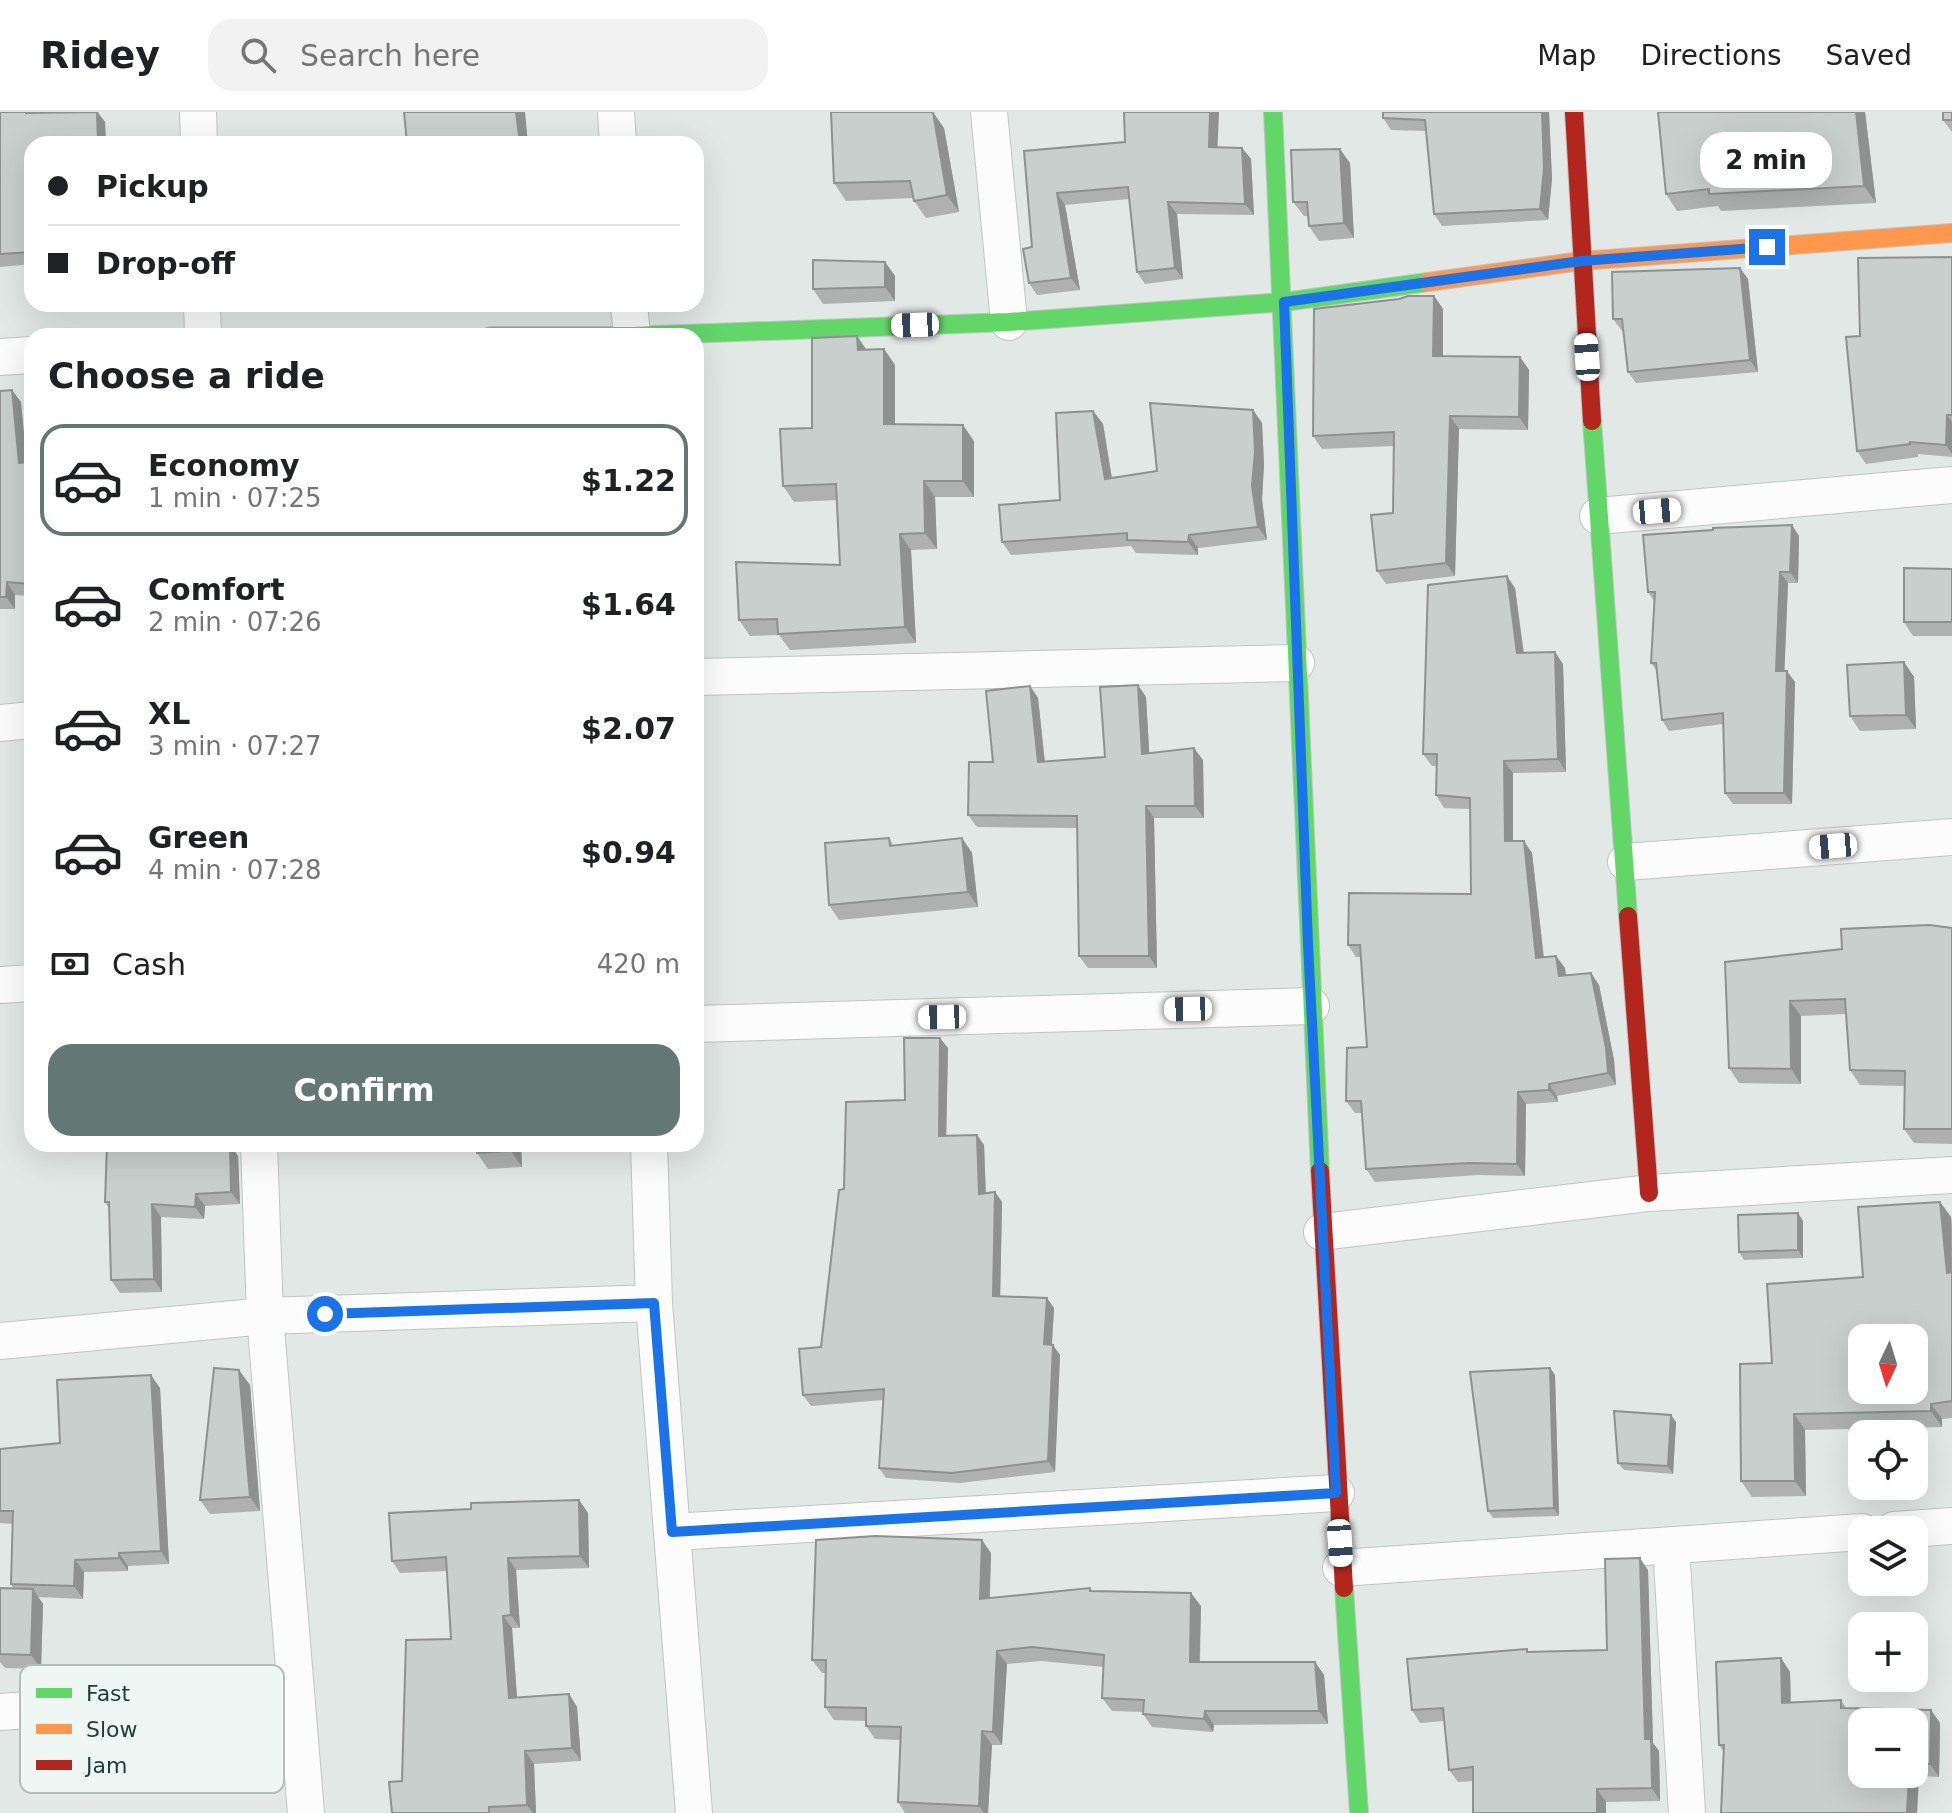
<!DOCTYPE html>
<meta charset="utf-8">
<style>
body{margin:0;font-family:"DejaVu Sans",sans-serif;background:#f2f2f2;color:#202124;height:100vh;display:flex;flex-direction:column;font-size:30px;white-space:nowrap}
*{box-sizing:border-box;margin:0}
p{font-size:26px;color:#757577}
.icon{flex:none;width:44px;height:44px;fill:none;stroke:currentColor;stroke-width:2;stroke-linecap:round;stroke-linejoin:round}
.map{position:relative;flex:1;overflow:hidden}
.drawer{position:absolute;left:24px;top:216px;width:680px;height:824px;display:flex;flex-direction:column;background:#fff;border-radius:24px;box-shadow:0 8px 32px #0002}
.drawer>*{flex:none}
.hud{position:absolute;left:24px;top:24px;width:680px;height:176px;border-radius:24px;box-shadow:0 8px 32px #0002;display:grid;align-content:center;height:176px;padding:0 24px;background:#fff}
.needle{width:52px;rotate:184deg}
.fabs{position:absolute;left:1848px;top:1212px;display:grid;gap:16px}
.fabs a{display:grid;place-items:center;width:80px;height:80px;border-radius:16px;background:#fff;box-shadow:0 8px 32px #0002;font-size:40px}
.end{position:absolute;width:36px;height:36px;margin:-18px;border:10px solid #1a73e8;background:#fff;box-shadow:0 0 0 4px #fff}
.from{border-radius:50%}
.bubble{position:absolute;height:56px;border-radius:24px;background:#fff;box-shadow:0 8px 32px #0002;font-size:26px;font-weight:800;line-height:56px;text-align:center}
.car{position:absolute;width:24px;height:48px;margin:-24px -12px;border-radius:10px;box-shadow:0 0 6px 2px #0007;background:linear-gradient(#fff 24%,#345 0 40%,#fff 0 76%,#345 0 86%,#fff 0)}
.hud b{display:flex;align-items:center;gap:28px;height:76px;font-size:30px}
.hud b+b{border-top:2px solid #e0e0e0}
.hud i{width:20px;height:20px;background:#202124}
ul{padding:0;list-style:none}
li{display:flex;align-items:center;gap:24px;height:112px;margin:0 16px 12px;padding:0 8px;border:4px solid transparent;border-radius:24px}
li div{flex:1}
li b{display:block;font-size:30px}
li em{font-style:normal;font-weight:800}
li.selected{border-color:#637874}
li>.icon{width:72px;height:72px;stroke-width:1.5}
h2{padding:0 24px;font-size:36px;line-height:96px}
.pay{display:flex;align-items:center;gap:20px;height:88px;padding:0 24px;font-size:30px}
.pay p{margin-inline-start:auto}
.action{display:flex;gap:16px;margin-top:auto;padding:16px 24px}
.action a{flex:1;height:92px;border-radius:24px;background:#637874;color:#fff;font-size:32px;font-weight:800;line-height:92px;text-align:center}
header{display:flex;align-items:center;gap:48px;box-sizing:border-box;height:112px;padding:0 40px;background:#fff;border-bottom:2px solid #e0e0e0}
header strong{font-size:38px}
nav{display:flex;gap:44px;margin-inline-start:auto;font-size:28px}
.search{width:560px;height:72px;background:#f2f2f2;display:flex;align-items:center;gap:20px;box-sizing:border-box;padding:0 28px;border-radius:24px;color:#757577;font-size:30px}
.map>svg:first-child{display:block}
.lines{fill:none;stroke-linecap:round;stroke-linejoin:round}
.street-casing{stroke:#bfc5c3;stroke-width:38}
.fast-casing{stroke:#bdc6c3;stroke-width:20}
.slow-casing{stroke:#bdc6c3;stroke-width:20}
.jam-casing{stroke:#bdc6c3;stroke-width:20}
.street{stroke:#fbfcfb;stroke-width:36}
.fast{stroke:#63d668;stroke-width:18}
.slow{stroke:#ff974d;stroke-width:18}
.jam{stroke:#b3261e;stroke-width:18}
.wall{fill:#adb2b0;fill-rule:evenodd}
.shaded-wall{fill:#8d9190}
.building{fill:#c9cfcd;stroke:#8d9190;stroke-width:2;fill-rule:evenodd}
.route{stroke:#1a73e8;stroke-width:10}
.key{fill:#eff7f4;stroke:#b1bfbb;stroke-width:2}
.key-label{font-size:22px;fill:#1f3c37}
</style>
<header>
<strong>Ridey</strong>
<div class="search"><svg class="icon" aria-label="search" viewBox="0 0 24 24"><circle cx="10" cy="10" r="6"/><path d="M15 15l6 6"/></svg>Search here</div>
<nav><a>Map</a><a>Directions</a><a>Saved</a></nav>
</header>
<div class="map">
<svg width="1952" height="1701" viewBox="0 0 1952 1701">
<rect width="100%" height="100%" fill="#e2e8e6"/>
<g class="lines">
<defs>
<path id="street" d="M198,0L199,32
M616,0L618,32
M989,0L1009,210
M202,192L203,224
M629,192L632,224
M0,245L32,243
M1598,404L1952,373
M696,565L1296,551
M0,611L32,608
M1626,750L1952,725
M0,873L32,871
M696,912L1311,894
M259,1032L265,1204L306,1701
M649,1032L654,1191L694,1701
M1322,1120L1649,1081L1952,1063
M0,1229L265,1204L654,1191
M1894,1418L1952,1414
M672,1420L1336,1381
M1671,1433L1687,1701
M1341,1456L1862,1420
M0,1600L294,1578"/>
<path id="fast" d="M1273,0L1320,1059
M490,224H632L1009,210L1284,190L1428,170
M1592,309L1628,804
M1344,1476L1359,1701"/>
<path id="slow" d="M1428,170L1581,149L1952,121"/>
<path id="jam" d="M1574,0L1592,309
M1628,804L1649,1081
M1320,1059L1344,1476"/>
</defs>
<use href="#street" class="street-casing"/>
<use href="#fast" class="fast-casing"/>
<use href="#slow" class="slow-casing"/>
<use href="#jam" class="jam-casing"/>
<use href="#street" class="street"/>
<use href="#fast" class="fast"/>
<use href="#slow" class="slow"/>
<use href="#jam" class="jam"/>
</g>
<path class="wall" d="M0,0L33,1L98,0L105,10L106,32H32V152L0,155Z
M1383,0H1549L1552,67L1548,108L1442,114L1434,102L1426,19L1391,18L1383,6Z
M1658,0H1865L1876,91L1721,99L1718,94L1677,99L1666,82Z
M1952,0V20L1943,8Z
M944,16L959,100L926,106L914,89L913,86L846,89L834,71Z
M1125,30L1242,36L1251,47L1254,103L1177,102L1183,167L1145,172L1137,160L1129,87L1065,93L1080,178L1037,183L1029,171L1032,135L1024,39Z
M1350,51L1354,126L1319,129L1309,114L1308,104H1304L1293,90Z
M1952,145V345L1918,342V345L1866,352L1857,339L1860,224Z
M885,150L895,164V189L823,192L813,177Z
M1740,156L1748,167L1758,260L1636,271L1628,260L1623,219H1622L1613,207Z
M1434,184L1443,197V244L1520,245L1529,258L1528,318L1459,317L1455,464L1386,472L1377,459L1393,401L1394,334L1322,337L1313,324L1399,187Z
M857,224L866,238L884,237L895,253V312L974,329V385H935L937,437L911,438L916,531L790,538L779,523L750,524L739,508L840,453L837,388L794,390L783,374Z
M0,279L21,290L26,350H32V484L15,483V497H0Z
M1253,298L1262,311L1264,353L1262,387L1267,428L1198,436V443L1136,441L1131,434L1011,443L1002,430L1060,388L1093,299L1103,312L1112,366L1157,359Z
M1799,424L1798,471H1788L1784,559L1795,570L1792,692H1733L1725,681L1723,612L1669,619L1662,608L1657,559L1651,551L1654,489L1648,480Z
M1952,457V524H1913L1904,510Z
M1515,476L1524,541L1563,552L1566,660L1513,661V729L1532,741L1544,845L1556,844L1565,856L1566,863L1591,861L1599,873L1614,948L1616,973L1557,984L1558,990L1526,992L1525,1064L1478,1063L1375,1070L1366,1057L1362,1001H1355L1346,989L1367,935L1361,845H1356L1348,833L1471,782L1470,697L1444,696L1436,683L1437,654H1432L1423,642Z
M1904,550L1914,565L1916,617L1860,619L1850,604Z
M1138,573L1146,585L1149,641L1203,648L1204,706H1154L1157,856H1088L1079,844L1077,716L977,715L968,703L1030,574L1038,586L1045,650L1105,645Z
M889,726L894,734L962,726L972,741L978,795L839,808L829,793Z
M1952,816V1032L1914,1031L1904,1017L1905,974L1860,973L1850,958L1846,902L1801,904V972L1739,971L1729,956L1725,850L1842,837Z
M948,936L946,1024L977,1023L984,1033L986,1081L995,1080L1002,1090L1000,1184L1054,1196L1052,1233L1060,1243L1055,1360L960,1371L886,1366L879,1356L883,1288L811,1294L803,1283L821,1235L844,1077L905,988Z
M521,1032L522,1055L488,1057L477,1041Z
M167,1035L238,1044L240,1092L205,1094L204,1107L161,1105L162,1180L120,1181L111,1168L109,1096L105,1090Z
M1940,1090L1951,1105L1952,1112V1306L1942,1307V1315L1805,1318L1806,1384L1752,1385L1741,1369L1772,1251L1863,1165Z
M1798,1101L1803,1109V1146L1744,1148L1739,1140Z
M1550,1256L1555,1263L1559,1404L1493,1406L1488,1399Z
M250,1273L260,1399L210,1402L200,1388Z
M160,1276L169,1452L128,1454V1459L84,1460L83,1487L38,1485L43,1492L41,1557L5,1556L0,1550V1542L14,1477L11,1472L13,1412L0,1411V1337L60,1331Z
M1676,1310L1673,1362L1624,1358L1618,1351Z
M579,1388L588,1401L589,1456L516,1458L520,1516H512L517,1586L569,1582L577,1595L581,1649L534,1652L536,1701H392L451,1527L447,1459L400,1461L392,1449L471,1397Z
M991,1441L990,1486L1090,1476L1092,1479L1201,1494L1200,1550H1315L1324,1563L1328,1612L1214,1613L1213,1620L1152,1615L1143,1602V1600L1112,1599L1102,1586L1104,1555L1041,1549L1007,1552L1002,1633H992L988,1701H905L898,1690L900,1628L875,1627L866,1614V1609L834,1608L825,1595V1561H822L812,1548Z
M1648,1458L1653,1631L1659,1639L1660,1689L1606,1690L1473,1669L1458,1670L1449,1658L1444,1609L1420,1611L1412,1598L1527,1537L1528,1540L1607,1538Z
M1781,1546L1790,1560L1791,1590L1841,1588L1846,1596L1931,1598L1940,1611L1939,1665L1919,1664L1917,1701H1721L1724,1640L1719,1633L1716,1550ZM1862,1610H1914V1662H1862Z"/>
<path class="shaded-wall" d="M97,0L105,10L106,32H98Z
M516,0H525L528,32H520Z
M933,0L944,16L959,100L947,83Z
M1210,0H1219L1217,47L1209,35Z
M1542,0H1549L1552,67L1548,108L1540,97Z
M1856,0H1865L1876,91L1864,74Z
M1242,36L1251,47L1254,103L1245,92Z
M1340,37L1350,51L1354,126L1344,111Z
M1057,81L1065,93L1080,178L1071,166Z
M1168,90L1177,102L1183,167L1175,156Z
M885,150L895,164V189L885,175Z
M1740,156L1748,167L1758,260L1750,248Z
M1434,184L1443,197V257L1433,244Z
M857,224L868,240L858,238Z
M884,237L895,253V328L884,312Z
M1520,245L1529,258L1528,318L1519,305Z
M12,278L21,290L28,363L19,351Z
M1253,298L1262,311L1264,353L1262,387L1267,428L1258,415L1252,374Z
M1093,299L1103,312L1114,380L1105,367Z
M1947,303L1952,310V342L1946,333Z
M1450,304L1459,317L1455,464L1446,451Z
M963,313L974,329V385L963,369Z
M924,369L935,385L937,437L925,421Z
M1792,413L1799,424L1798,471L1790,460Z
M900,422L911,438L916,531L905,515Z
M1189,423L1198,436V443L1188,430Z
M1780,460L1788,471L1784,570L1776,559Z
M1507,464L1515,476L1525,553L1517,541Z
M7,470L15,483V497L6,485Z
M1555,540L1563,552L1566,660L1558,647Z
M1904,550L1914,565L1916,617L1906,603Z
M1787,559L1795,570L1792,692L1784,681Z
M1138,573L1146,585L1150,653L1142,642Z
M1030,574L1038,586L1046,662L1038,650Z
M1194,636L1203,648L1204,706L1195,694Z
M1504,649L1513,661V741L1505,729Z
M1146,694L1154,706L1157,856L1149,844Z
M962,726L972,741L978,795L968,780Z
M1524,729L1532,741L1545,858L1536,846Z
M1556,844L1565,856L1567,876L1559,864Z
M1591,861L1599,873L1614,948L1616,973L1608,961Z
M1790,889L1801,904V972L1791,957Z
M940,926L948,936L946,1035L939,1024Z
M1549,972L1557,984L1558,990L1549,978Z
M1518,980L1526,992L1525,1064L1517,1052Z
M977,1023L984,1033L986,1092L979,1082Z
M230,1032L238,1044L240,1092L231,1080Z
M511,1032H521L522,1055L511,1039Z
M995,1080L1002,1090L1000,1194L993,1184Z
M196,1082L205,1094L204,1107L195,1095Z
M1940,1090L1951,1105L1952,1168L1947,1161Z
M152,1092L161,1105L162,1180L154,1167Z
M1798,1101L1803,1109V1146L1798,1138Z
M1047,1186L1054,1196L1051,1243L1044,1232Z
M1053,1233L1060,1243L1055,1360L1048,1349Z
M1550,1256L1555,1263L1559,1404L1554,1396Z
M239,1258L250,1273L260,1399L250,1385Z
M151,1263L160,1276L169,1452L161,1439Z
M1931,1292L1942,1307V1315L1931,1299Z
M1794,1302L1805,1318L1806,1384L1795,1369Z
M1671,1303L1676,1310L1673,1362L1668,1354Z
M579,1388L588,1401L589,1456L580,1444Z
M982,1428L991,1441L989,1500L980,1487Z
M119,1441L128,1454V1459L119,1446Z
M508,1446L516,1458L520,1516L511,1503Z
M1640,1446L1648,1458L1653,1631L1659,1639L1660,1689L1652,1676L1645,1627Z
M75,1448L84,1460L83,1487L74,1474Z
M33,1477L43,1492L41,1557L31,1543Z
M1191,1481L1201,1494L1199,1563L1190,1550Z
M503,1504L512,1516L518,1599L509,1586Z
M997,1539L1007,1552L1002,1633L993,1620Z
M1781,1546L1790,1560L1791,1604L1782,1591Z
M1315,1550L1324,1563L1328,1612L1319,1599Z
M569,1582L577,1595L581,1649L572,1636Z
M1931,1598L1940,1611L1939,1665L1930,1652Z
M1205,1599L1214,1613L1213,1620L1204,1607Z
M982,1619L992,1633L988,1701H984L979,1694Z
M525,1639L534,1652L536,1701H533L527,1693Z
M1914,1657L1919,1664L1917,1701H1907L1909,1662H1914Z
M1597,1677L1606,1690V1701H1597Z"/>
<path class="building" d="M0,0H26V1L97,0L98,32H32V140L0,142Z
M404,0H516L520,32H394L407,31Z
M831,0H933L947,83L914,89L910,69L834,71Z
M1124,0H1210L1209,35L1242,36L1245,92L1168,90L1175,156L1137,160L1128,75L1057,81L1071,166L1029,171L1023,137L1032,135L1024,39L1125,30Z
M1383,0H1542L1544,56L1540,97L1434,102L1425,8L1383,6Z
M1658,0H1856L1864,74L1709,82V77L1666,82Z
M1943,0H1952V8H1943Z
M1340,37L1344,111L1309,114L1307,90H1293L1291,38Z
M1952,145V303H1947L1946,333L1910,330V332L1857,339L1846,225L1860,224L1858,146Z
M813,148L885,150V175L813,177Z
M1740,156L1750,248L1628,260L1622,207H1613L1612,160Z
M1408,184H1434L1433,244L1520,245L1519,305L1450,304L1446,451L1377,459L1371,403L1393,401L1394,320L1313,324L1314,197L1399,187Z
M857,224L858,238L884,237V312L963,313V369H924L925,421L900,422L905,515L778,522L777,507L739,508L736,450L840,453L836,372L783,374L780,317L812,316V226Z
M12,278L19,351L32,350V472L7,470L6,485H0V279Z
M1150,291L1253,298L1255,340L1252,374L1258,415L1189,423L1188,430L1127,428V421L1002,430L999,393L1060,388L1056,301L1093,299L1105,367L1157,359Z
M1792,413L1790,460H1780L1776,559H1787L1784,681H1725L1723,601L1662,608L1656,551H1651L1655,480H1648L1643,423L1713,418V416Z
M1904,456L1952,457V510H1904Z
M1507,464L1517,541L1555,540L1558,647L1504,649L1505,729H1524L1536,846L1556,844L1559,864L1591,861L1606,936L1608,961L1549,972V978L1518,980L1517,1052L1469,1051L1366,1057L1361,989H1346L1347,936L1367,935L1360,833H1348L1349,781L1471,782L1470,686L1436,683L1437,642H1423L1428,473Z
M1904,550L1906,603L1850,604L1847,553Z
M1138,573L1142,642L1194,636L1195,694H1146L1149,844H1079L1077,704L968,703L969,650H993L986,579L1030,574L1038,650L1105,645L1100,575Z
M889,726L890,734L962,726L968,780L829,793L825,731Z
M1929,813L1952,816V1017H1904L1905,959L1850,958L1845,887L1790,889L1791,957L1729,956L1725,850L1842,837L1841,817Z
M904,926H940L939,1024L977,1023L979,1082L995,1080L993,1184L1047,1186L1044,1232L1053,1233L1048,1349L952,1361L879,1356L884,1277L803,1283L799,1237L821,1235L839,1078L844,1077L846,990L905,988Z
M107,1032H164V1035L230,1032L231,1080L196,1082L195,1095L152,1092L154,1167L111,1168L109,1090H105Z
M476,1032H511V1039L477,1041Z
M1940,1090L1947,1161L1952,1160V1289L1931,1292V1299L1794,1302L1795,1369H1741L1740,1252L1772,1251L1767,1172L1863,1165L1858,1095ZM1862,1226H1914V1278H1862Z
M1798,1101V1138L1739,1140L1738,1103Z
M214,1256L239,1258L250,1385L200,1388Z
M1550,1256L1554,1396L1488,1399L1470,1260Z
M151,1263L161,1439L119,1441V1446L75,1448L74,1474L11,1472L13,1399H0V1337L60,1331L57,1268Z
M1614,1299L1671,1303L1668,1354L1618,1351Z
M579,1388L580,1444L508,1446L511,1503L503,1504L509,1586L569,1582L572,1636L525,1639L527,1693L489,1695V1701H392L389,1670L402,1669L406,1528L451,1527L446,1445L392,1449L389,1401L471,1397V1391Z
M875,1424L982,1428L980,1487L1090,1476V1479L1191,1481L1190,1550H1315L1319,1599H1205L1204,1607L1143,1602L1144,1588L1102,1586L1104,1543L1032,1535L997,1539L993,1620L982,1619L979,1694L898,1690L901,1615L866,1614V1596L825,1595L826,1548H812L816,1428Z
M1640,1446L1645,1627H1651L1652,1676L1597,1677V1701H1473V1655L1449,1658L1443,1596L1412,1598L1407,1547L1527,1537V1540L1607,1538L1605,1447Z
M0,1476L33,1477L31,1543L0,1542Z
M1781,1546L1782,1591L1841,1588V1596L1931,1598L1930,1652L1914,1651V1610H1862V1662H1909L1907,1701H1721L1724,1633H1719L1716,1550Z"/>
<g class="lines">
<path class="route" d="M325,1202L654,1191L672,1420L1336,1381L1308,832L1284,190L1581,149L1767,135"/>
</g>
<rect x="20" y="1553" width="264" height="128" rx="12" class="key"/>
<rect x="36" y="1576" width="36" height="10" fill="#63d668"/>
<rect x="36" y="1612" width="36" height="10" fill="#ff974d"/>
<rect x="36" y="1648" width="36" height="10" fill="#b3261e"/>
<g class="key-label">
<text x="86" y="1589">Fast</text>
<text x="86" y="1625">Slow</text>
<text x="86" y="1661">Jam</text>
</g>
</svg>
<div class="fabs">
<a><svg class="needle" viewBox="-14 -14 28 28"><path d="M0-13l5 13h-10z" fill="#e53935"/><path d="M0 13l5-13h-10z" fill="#757577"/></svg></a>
<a><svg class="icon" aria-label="locate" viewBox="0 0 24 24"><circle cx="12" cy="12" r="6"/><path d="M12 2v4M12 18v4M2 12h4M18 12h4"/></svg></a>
<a><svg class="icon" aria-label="layers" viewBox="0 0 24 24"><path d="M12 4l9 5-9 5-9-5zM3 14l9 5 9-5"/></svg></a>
<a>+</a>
<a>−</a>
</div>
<i class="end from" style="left:325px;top:1202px"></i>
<i class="end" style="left:1767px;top:135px"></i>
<div class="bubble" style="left:1700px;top:20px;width:132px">2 min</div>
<i class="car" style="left:915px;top:213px;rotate:268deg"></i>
<i class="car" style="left:1587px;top:245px;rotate:356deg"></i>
<i class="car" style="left:1657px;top:399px;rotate:85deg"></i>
<i class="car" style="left:1833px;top:734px;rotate:265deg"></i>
<i class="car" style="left:1188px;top:897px;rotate:269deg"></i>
<i class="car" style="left:942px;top:905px;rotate:269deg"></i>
<i class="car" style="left:1340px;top:1431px;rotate:176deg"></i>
<div class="hud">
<b><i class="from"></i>Pickup</b>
<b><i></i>Drop-off</b>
</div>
<section class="drawer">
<h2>Choose a ride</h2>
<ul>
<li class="selected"><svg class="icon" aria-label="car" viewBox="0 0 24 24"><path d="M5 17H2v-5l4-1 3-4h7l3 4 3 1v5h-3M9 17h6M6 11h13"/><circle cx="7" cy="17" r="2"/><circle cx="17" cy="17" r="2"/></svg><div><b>Economy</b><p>1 min · 07:25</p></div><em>$1.22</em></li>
<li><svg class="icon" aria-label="car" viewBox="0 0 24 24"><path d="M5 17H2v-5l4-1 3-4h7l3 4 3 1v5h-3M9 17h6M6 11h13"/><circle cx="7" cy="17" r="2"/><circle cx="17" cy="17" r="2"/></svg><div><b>Comfort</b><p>2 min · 07:26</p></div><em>$1.64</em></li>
<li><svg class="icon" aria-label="car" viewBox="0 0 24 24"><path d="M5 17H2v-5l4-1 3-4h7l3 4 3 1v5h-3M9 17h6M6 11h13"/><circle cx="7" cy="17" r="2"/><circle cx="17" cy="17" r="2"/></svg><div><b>XL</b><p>3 min · 07:27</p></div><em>$2.07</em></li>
<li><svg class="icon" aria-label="car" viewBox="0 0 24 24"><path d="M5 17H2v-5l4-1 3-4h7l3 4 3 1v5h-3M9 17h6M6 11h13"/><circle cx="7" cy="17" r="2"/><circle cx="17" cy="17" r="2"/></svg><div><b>Green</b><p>4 min · 07:28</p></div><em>$0.94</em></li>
</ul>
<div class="pay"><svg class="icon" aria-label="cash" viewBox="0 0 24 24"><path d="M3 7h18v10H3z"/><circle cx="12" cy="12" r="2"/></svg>Cash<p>420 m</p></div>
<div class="action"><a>Confirm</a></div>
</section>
</div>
